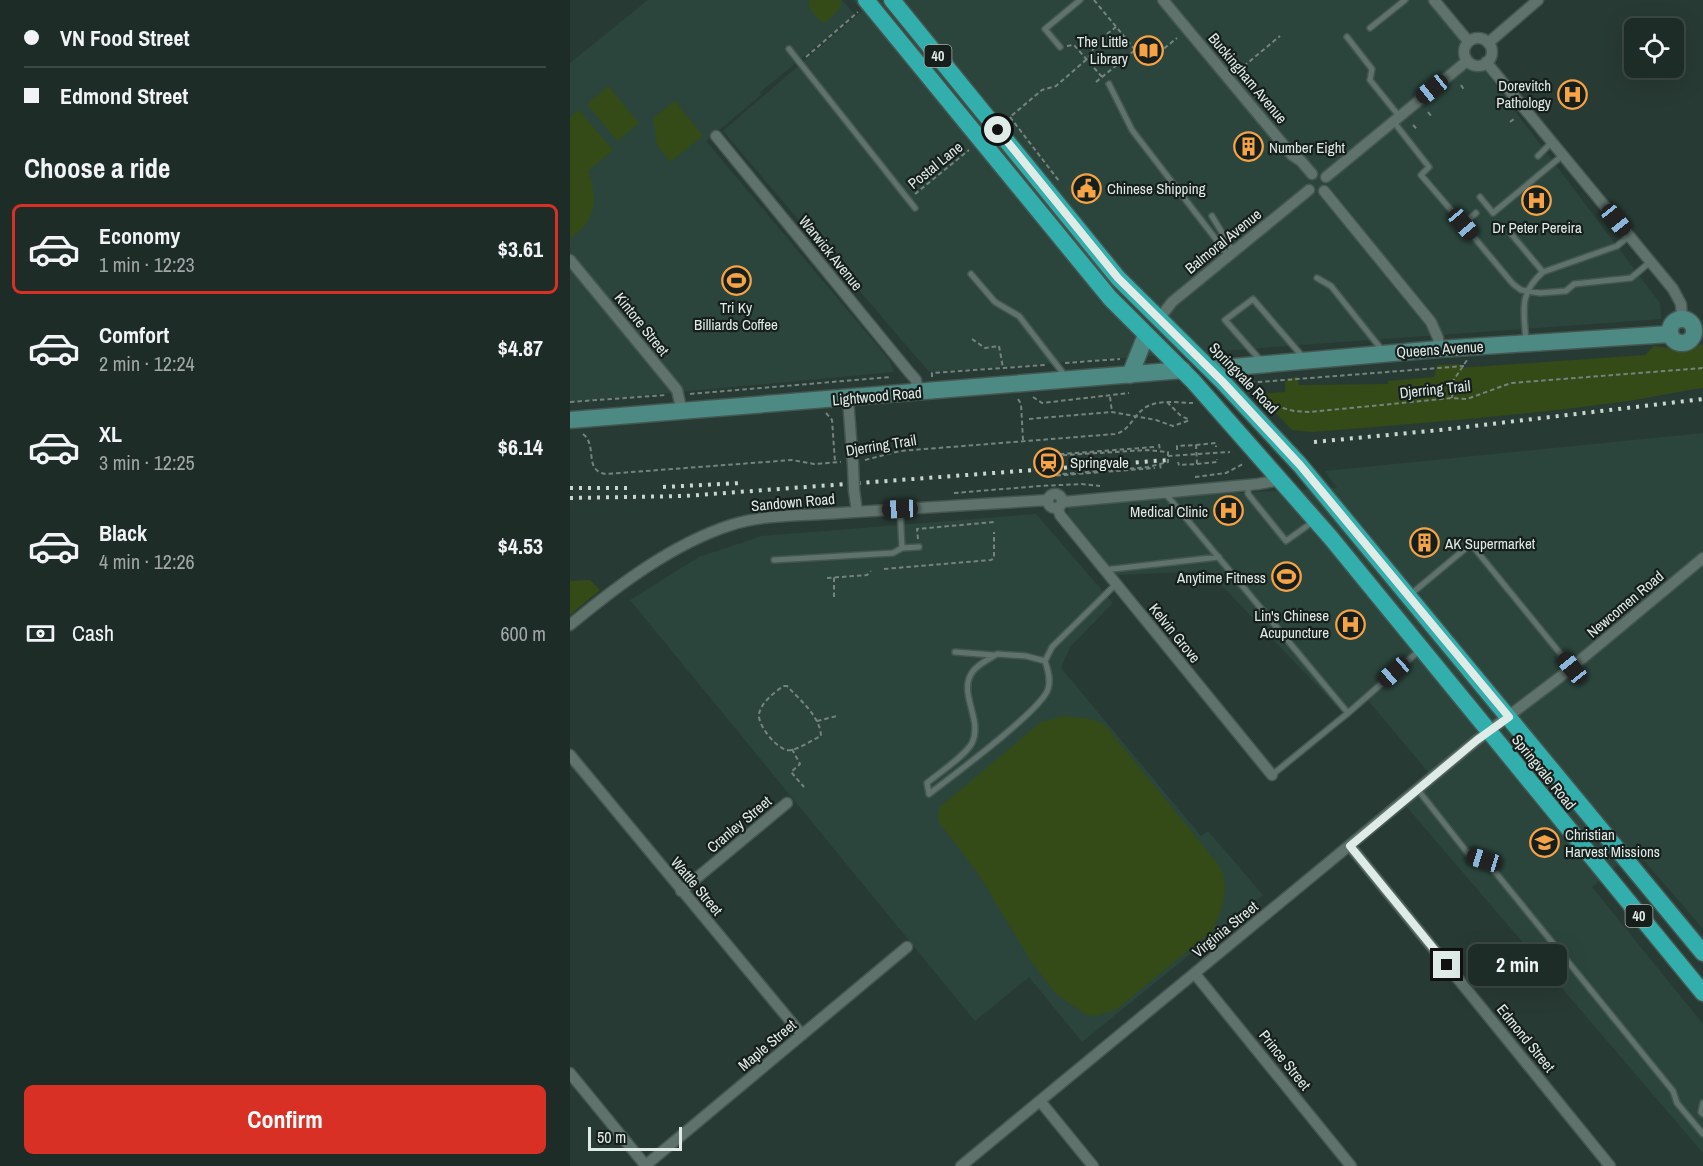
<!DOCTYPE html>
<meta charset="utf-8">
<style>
body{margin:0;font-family:"Archivo Narrow",sans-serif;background:#2b3833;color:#f1f3f6;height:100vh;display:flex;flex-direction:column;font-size:22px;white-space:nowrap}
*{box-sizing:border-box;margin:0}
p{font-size:20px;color:#a1a7a7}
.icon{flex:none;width:33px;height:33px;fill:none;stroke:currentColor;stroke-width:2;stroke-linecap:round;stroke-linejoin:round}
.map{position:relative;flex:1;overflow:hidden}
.sheet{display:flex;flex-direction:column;background:#1e2c27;width:570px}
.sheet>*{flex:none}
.hud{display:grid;align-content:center;height:132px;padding:0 24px;background:#1e2c27}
.buttons{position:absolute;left:1054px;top:18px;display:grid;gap:12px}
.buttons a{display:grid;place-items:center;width:60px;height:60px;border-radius:9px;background:#1e2c27;box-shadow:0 6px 24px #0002,0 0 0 2px #3c4844;font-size:30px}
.scale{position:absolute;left:18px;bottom:15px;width:94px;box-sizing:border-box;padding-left:6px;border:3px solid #dfebe7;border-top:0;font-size:16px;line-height:21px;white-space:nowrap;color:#dfebe7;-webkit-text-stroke:4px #171f1d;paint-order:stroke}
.end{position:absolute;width:27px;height:27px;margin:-14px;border:8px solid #dfebe7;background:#111;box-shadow:0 0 0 3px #111}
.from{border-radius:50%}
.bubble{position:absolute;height:42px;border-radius:9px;background:#1e2c27;box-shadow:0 6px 24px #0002,0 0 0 2px #3c4844;font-size:20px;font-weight:700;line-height:42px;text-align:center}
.car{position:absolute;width:18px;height:36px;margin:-18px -9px;border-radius:8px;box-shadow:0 0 4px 2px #0007;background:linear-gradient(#222 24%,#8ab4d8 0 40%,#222 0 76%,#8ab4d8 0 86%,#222 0)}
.hud b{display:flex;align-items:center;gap:21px;height:57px;font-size:22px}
.hud b+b{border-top:2px solid #3c4844}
.hud i{width:15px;height:15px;background:#f1f3f6}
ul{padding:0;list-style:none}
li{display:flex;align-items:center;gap:18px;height:90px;margin:0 12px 9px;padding:0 12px;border:3px solid transparent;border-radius:9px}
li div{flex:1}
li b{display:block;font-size:22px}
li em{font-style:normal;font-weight:700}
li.selected{border-color:#d93025}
li>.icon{width:54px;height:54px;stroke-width:1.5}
h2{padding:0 24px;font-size:27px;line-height:72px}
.pay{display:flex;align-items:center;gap:15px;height:66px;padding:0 24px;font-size:22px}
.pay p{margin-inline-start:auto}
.cta{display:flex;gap:12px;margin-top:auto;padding:12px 24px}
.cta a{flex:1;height:69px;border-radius:9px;background:#d93025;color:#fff;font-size:24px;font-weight:700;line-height:69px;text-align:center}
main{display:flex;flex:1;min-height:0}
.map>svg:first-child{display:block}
.built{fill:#2b453d}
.green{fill:#344b18}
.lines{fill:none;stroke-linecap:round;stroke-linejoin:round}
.service-casing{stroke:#455651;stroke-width:8}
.minor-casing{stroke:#455651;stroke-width:13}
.secondary-casing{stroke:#455651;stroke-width:19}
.trunk-casing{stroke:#455651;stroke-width:19}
.path{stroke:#74837e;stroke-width:2;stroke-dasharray:4.5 3;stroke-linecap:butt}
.service{stroke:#5f736c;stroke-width:5}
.minor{stroke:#5f736c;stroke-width:10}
.secondary{stroke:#4e8a84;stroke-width:16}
.trunk{stroke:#32afad;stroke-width:16}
.rail{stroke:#c8d5d0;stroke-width:4;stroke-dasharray:3 6;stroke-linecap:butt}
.minor-bridge-casing{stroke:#455651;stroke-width:13;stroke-linecap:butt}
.minor-bridge{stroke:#5f736c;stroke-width:10}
.route{stroke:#dfebe7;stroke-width:8}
.labels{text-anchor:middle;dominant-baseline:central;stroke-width:4.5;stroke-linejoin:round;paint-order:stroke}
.shield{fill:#171f1d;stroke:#a3aeaa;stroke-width:1.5}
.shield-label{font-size:14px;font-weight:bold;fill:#dfebe7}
.poi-label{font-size:15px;fill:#dfebe7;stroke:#171f1d;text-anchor:end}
.street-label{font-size:15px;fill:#dfebe7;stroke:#171f1d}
</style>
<main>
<section class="sheet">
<div class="hud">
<b><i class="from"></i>VN Food Street</b>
<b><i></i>Edmond Street</b>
</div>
<h2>Choose a ride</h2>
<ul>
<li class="selected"><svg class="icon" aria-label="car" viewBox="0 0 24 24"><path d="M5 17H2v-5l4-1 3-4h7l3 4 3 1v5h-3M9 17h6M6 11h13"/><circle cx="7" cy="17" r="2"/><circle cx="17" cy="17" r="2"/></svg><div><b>Economy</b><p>1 min · 12:23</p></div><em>$3.61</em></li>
<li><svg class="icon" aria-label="car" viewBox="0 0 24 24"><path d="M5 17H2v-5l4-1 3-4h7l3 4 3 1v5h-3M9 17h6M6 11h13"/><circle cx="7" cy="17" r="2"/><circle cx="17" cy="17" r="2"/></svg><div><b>Comfort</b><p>2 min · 12:24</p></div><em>$4.87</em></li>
<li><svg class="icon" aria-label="car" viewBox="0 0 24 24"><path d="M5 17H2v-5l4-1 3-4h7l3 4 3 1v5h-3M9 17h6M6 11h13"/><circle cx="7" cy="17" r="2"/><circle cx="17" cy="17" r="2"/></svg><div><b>XL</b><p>3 min · 12:25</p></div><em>$6.14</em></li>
<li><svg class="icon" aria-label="car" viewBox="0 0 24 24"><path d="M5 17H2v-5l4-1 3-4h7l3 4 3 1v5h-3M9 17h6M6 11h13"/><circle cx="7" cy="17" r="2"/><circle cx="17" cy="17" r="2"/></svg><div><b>Black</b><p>4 min · 12:26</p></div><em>$4.53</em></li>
</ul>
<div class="pay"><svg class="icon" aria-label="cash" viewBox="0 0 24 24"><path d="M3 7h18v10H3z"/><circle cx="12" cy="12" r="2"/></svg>Cash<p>600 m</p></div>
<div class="cta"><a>Confirm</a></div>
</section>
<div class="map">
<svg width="1133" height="1166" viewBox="0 0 1133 1166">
<rect width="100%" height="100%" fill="#283a34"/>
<path class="built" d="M78,0H272L285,15L190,92L191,95L136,141L320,361L324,372L0,402V63Z
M283,0H861L1090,303L1091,319L359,372L153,131L292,11Z
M1133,433V929L1065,850L1022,887L1133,1024V1153L835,805L864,779L796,698L774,714L638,571L547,575L498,515L497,510L499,507L611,496L767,488L755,471Z
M466,514L543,603L500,647L491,668L631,836L638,831L693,895L512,1042L459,977L405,1021L60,600L129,557L192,536Z"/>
<path class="green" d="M239,0H271V6L259,20L252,23L239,8Z
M38,86L69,123L47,141L17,104Z
M105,101L133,136L100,162L87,145L83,118Z
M9,110L43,150L18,171C28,196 27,223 0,237V117Z
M1133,344V388C1110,391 1088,396 1065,400C959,415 850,423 742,432L722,430L687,394L715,392V382L727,376L729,385L818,384V381L864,377L867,365L890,364L889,368L1075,355L1084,346L1113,350Z
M20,580L30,590L0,615V581Z
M494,716L520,719L534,724L648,864L653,874L655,888L653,904L644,929L547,1009L525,1016L517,1015L486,994L461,961L407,872L368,821L369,808L471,722Z"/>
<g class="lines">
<defs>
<path id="service" d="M800,28L835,0
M777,37L802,69L800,80L829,116
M490,47L475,29L510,0
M219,49L345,208
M539,84L562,130L658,255
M823,121L859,167L851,175L893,224
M968,156L982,142
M910,197L923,213L993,155
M906,213L893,224L943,284L951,290L970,293L996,291L1004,284L1061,278L1080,262
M642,216L663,251
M942,235L973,272
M401,274L425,302L449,316L496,377
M747,278L761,286L812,350
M956,341C954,311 948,294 973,272L1047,246L1059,236
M691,361L655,320L683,299L732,356
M678,485V494L716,541L744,521
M595,493L778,713
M332,548L349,547
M204,560L323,553L332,548L330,509
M534,570L649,557
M841,594L901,544L1002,668
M385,652L423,655
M427,654L456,656L475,661C478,670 481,680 478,689C472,710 381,777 359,794L357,783C369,773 395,756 402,743C413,720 389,695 401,674C406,665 418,660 427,654Z
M475,661L482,647L546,584
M702,775L778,713L850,650
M848,790L900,856L914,860L921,867L1103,1091L1107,1103L1133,1134
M1133,1103L1131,1112L1133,1114"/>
<path id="minor" d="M593,0L722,155L731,161L742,174
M864,0L898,41
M894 52a14 14 0 1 1 28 0a14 14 0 1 1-28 0Z
M918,43L968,0
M916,62L1103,289L1111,304L1112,319
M146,136L339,372L346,380L347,392
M756,177L897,61
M754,191L861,322L868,338L869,349
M0,260L107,390L112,412
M589,319L602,302L739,190
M278,399L283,465
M284,490L287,512
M478 501a7 7 0 1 1 14 0a7 7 0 1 1-14 0Z
M493,502L688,484L710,480
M488,508L490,515L702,775
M0,625C47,586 102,544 161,525C195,514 234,516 269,513C339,509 408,504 478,500
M0,755L232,1035
M780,846L1040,1166
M111,891L217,803
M625,974L781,1166
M0,1073L76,1166
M470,1101L523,1166
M76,1165L337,947
M391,1166L907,740L990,677L1133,558"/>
<path id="secondary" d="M1100 331a12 12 0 1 1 24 0a12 12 0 1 1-24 0Z
M641,369L869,349L1100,334
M560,375L576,335
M0,420L613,370"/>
<path id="trunk" d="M296,0L540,298L623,381L761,538L1133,993
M322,0L548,278L652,381L730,465L1133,953"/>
</defs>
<use href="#service" class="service-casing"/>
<use href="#minor" class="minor-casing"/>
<use href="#secondary" class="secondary-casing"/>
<use href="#trunk" class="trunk-casing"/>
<path class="path" d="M524,0L576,63L607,38
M497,46L504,45L533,78
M236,57L288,12
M668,71L710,36
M526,82L565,50
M891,85L894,90
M858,112L862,117
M440,117L489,181
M439,122L440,117L472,90L486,86L517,59L529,40L546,27
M940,122L944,119
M843,125L847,129
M345,194L399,150
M402,339L415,348L429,346L433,368
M495,363L550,359
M362,377V373L475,365
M677,386L676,383L894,366
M120,394L321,377
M463,397L472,403L559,393
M540,397L542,412
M882,398L883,381L897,360
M448,399L451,404L453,440
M0,402L96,395
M597,402L611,416L620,420
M691,402L724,411L740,412L882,398L897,399L941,383L1133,368
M256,413L262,420L265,462
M459,419L542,412L586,420L603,426L620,420
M13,434C28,445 13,471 36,474L222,460L244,464L271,462
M589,444L590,451
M626,445L646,443V447
M584,447L479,455V456L578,450L598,452V462L578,467L481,475V476L585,468
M607,450V446L626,445L627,464L609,465L608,462
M598,456L660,452
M295,460L330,451L545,434C560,431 563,415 576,407C591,399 607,403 623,403
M590,464L591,470
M627,464L647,462V459
M625,477L656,473L673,464
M384,493L470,486L512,484L530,486
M348,539L347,529L424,522
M314,569L421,560L424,558V532
M257,578L297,575L301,571
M264,597V577
M214,686H217C230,700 250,716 251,736C242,740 231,748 221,750C209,753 187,725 189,714C191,703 204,692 214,686Z
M247,721L267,716
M222,749L230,764L221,772L234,787"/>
<use href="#service" class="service"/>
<use href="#minor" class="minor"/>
<use href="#secondary" class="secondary"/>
<use href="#trunk" class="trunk"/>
<path class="rail" d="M744,442L870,430L1133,399
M93,487L171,483
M0,488H60
M0,498L115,496L598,460"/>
<defs>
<path id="minor-bridge" d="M283,465L284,490"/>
</defs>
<use href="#minor-bridge" class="minor-bridge-casing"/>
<use href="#minor-bridge" class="minor-bridge"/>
</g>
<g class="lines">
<path class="route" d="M428,130L548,278L652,381L730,465L939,717L907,740L780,846L877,965"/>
</g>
<defs>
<symbol id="library-ring" viewBox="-11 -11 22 22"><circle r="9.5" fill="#171f1d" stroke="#f5a345" stroke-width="1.5"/><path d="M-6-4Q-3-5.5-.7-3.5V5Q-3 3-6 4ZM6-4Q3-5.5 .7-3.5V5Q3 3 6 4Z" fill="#f5a345"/></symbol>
<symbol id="hospital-ring" viewBox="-11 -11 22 22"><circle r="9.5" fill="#171f1d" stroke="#f5a345" stroke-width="1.5"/><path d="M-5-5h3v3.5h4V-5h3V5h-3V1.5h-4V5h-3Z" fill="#f5a345"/></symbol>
<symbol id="building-ring" viewBox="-11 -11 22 22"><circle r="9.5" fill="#171f1d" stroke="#f5a345" stroke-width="1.5"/><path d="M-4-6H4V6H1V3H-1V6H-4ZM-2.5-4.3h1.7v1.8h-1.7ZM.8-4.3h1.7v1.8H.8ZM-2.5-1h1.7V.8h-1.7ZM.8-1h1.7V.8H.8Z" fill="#f5a345"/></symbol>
<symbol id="civic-ring" viewBox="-11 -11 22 22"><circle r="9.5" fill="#171f1d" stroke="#f5a345" stroke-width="1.5"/><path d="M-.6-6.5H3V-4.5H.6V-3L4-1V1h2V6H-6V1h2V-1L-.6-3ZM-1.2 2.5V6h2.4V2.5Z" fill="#f5a345"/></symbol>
<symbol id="stadium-ring" viewBox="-11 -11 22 22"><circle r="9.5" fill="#171f1d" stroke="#f5a345" stroke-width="1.5"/><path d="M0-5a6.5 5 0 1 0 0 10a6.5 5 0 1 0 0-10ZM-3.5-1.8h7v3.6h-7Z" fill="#f5a345"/></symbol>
<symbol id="station-ring" viewBox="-11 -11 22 22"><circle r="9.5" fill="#171f1d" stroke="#f5a345" stroke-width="1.5"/><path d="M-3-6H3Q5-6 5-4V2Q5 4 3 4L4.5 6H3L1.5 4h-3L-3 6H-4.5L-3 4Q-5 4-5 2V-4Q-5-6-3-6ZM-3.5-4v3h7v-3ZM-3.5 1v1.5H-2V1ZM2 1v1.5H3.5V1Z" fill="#f5a345"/></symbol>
<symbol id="university-ring" viewBox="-11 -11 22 22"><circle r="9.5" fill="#171f1d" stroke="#f5a345" stroke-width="1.5"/><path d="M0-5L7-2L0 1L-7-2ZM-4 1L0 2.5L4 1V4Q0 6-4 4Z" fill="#f5a345"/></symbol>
</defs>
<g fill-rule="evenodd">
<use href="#library-ring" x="562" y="34" width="33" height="33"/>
<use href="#hospital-ring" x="986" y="78" width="33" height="33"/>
<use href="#building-ring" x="662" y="130" width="33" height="33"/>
<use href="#civic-ring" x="500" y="172" width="33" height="33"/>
<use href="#hospital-ring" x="950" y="184" width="33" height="33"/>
<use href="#stadium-ring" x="150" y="264" width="33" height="33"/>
<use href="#station-ring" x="462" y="446" width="33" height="33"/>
<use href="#hospital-ring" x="642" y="494" width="33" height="33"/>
<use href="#building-ring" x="838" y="526" width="33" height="33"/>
<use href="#stadium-ring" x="700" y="560" width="33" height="33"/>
<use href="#hospital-ring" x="764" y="608" width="33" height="33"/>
<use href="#university-ring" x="958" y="826" width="33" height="33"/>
</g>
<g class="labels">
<g class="shield">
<rect x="354.5" y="45" width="27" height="22" rx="4.5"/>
<rect x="1055.5" y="905" width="27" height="22" rx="4.5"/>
</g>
<g class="shield-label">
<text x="368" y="56">40</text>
<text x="1069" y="916">40</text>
</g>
<g class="poi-label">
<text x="558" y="41">The Little<tspan x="558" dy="17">Library</tspan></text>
<text x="981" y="85">Dorevitch<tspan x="981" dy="17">Pathology</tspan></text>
<text x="699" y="147" text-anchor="start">Number Eight</text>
<text x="537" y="188" text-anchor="start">Chinese Shipping</text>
<text x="967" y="227" text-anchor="middle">Dr Peter Pereira</text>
<text x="166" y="307" text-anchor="middle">Tri Ky<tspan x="166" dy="17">Billiards Coffee</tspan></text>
<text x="500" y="462" text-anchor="start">Springvale</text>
<text x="638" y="511">Medical Clinic</text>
<text x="875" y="543" text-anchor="start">AK Supermarket</text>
<text x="696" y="577">Anytime Fitness</text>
<text x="759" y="615">Lin's Chinese<tspan x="759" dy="17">Acupuncture</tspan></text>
<text x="995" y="834" text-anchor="start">Christian<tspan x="995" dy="17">Harvest Missions</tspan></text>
</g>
<g class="street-label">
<text transform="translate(678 78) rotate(50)">Buckingham Avenue</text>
<text transform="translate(365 165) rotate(-39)">Postal Lane</text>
<text transform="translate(653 241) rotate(-39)">Balmoral Avenue</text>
<text transform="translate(261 253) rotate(51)">Warwick Avenue</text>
<text transform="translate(72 324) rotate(51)">Kintore Street</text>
<text transform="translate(870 349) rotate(-4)">Queens Avenue</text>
<text transform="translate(674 378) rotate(46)">Springvale Road</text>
<text transform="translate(865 389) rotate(-6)">Djerring Trail</text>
<text transform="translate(307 396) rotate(-5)">Lightwood Road</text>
<text transform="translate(311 445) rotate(-9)">Djerring Trail</text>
<text transform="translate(223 502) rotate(-5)">Sandown Road</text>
<text transform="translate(1055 604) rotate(-40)">Newcomen Road</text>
<text transform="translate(605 633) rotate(51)">Kelvin Grove</text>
<text transform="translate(974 772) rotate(51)">Springvale Road</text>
<text transform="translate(169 824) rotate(-40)">Cranley Street</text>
<text transform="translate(127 886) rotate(50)">Wattle Street</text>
<text transform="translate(655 929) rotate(-39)">Virginia Street</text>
<text transform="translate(956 1038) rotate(51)">Edmond Street</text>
<text transform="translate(197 1045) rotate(-40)">Maple Street</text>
<text transform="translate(715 1060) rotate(51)">Prince Street</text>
</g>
</g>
</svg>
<div class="buttons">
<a><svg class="icon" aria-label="locate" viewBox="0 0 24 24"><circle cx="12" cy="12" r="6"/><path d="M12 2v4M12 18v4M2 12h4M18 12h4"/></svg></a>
</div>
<div class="scale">50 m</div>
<i class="end from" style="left:428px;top:130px"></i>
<i class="end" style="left:877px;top:965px"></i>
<div class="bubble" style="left:898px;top:944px;width:99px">2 min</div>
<i class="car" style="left:862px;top:89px;rotate:231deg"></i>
<i class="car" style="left:1046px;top:220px;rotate:141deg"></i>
<i class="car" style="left:893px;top:224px;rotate:140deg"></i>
<i class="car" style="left:330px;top:509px;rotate:267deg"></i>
<i class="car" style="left:1002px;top:668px;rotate:321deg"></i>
<i class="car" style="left:824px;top:672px;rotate:229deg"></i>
<i class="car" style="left:914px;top:860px;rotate:287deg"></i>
</div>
</main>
